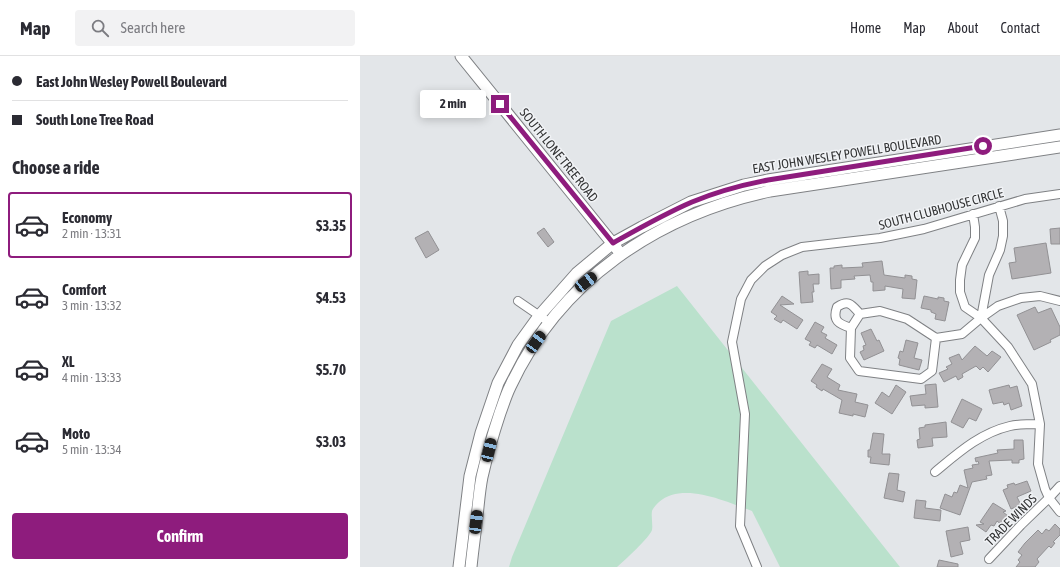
<!DOCTYPE html>
<meta charset="utf-8">
<style>
body{margin:0;font-family:"Asap Condensed",sans-serif;background:#f2f2f3;color:#2b2b33;height:100vh;display:flex;flex-direction:column;font-size:15px;white-space:nowrap}
*{box-sizing:border-box;margin:0}
p{font-size:13px;color:#7c7c81}
.icon{flex:none;width:22px;height:22px;fill:none;stroke:currentColor;stroke-width:2;stroke-linecap:round;stroke-linejoin:round}
.map{position:relative;flex:1;overflow:hidden}
.side{display:flex;flex-direction:column;background:#fff;width:360px}
.side>*{flex:none}
.top-card{display:grid;align-content:center;height:88px;padding:0 12px;background:#fff}
.end{position:absolute;width:18px;height:18px;margin:-9px;border:5px solid #8e1c7d;background:#fff;box-shadow:0 0 0 2px #fff}
.from{border-radius:50%}
.bubble{position:absolute;height:28px;border-radius:4px;background:#fff;box-shadow:0 2px 10px #0003;font-size:13px;font-weight:700;line-height:28px;text-align:center}
.car{position:absolute;width:12px;height:24px;margin:-12px -6px;border-radius:5px;box-shadow:0 0 3px 1px #0007;background:linear-gradient(#222 24%,#8ab4d8 0 40%,#222 0 76%,#8ab4d8 0 86%,#222 0)}
.top-card b{display:flex;align-items:center;gap:14px;height:38px;font-size:15px}
.top-card b+b{border-top:1px solid #e1e1e2}
.top-card i{width:10px;height:10px;background:#2b2b33}
ul{padding:0;list-style:none}
li{display:flex;align-items:center;gap:12px;height:66px;margin:0 8px 6px;padding:0 4px;border:2px solid transparent;border-radius:4px}
li div{flex:1}
li b{display:block;font-size:15px}
li em{font-style:normal;font-weight:700}
li.selected{border-color:#8e1c7d}
li>.icon{width:36px;height:36px;stroke-width:1.5}
h2{padding:0 12px;font-size:18px;line-height:48px}
.button{display:flex;gap:8px;margin-top:auto;padding:8px 12px}
.button a{flex:1;height:46px;border-radius:4px;background:#8e1c7d;color:#fff;font-size:16px;font-weight:700;line-height:46px;text-align:center}
header{display:flex;align-items:center;gap:24px;box-sizing:border-box;height:56px;padding:0 20px;background:#fff;border-bottom:1px solid #e1e1e2}
header strong{font-size:19px}
nav{display:flex;gap:22px;margin-inline-start:auto;font-size:14px}
.search{width:280px;height:36px;background:#f2f2f3;display:flex;align-items:center;gap:10px;box-sizing:border-box;padding:0 14px;border-radius:4px;color:#7c7c81;font-size:15px}
main{display:flex;flex:1;min-height:0}
.map>svg:first-child{display:block}
.green{fill:#bae1cc}
.building{fill:#b3b1b4;stroke:#929194}
.lines{fill:none;stroke-linecap:round;stroke-linejoin:round}
.street-casing{stroke:#7f8184;stroke-width:10}
.secondary-casing{stroke:#7f8184;stroke-width:13}
.street{stroke:#fff;stroke-width:8}
.secondary{stroke:#fff;stroke-width:11}
.route{stroke:#8e1c7d;stroke-width:5}
.labels{text-anchor:middle;dominant-baseline:central;stroke-width:3;stroke-linejoin:round;paint-order:stroke}
.street-label{font-size:13px;fill:#323334;stroke:#f1f3f6}
</style>
<header>
<strong>Map</strong>
<div class="search"><svg class="icon" aria-label="search" viewBox="0 0 24 24"><circle cx="10" cy="10" r="6"/><path d="M15 15l6 6"/></svg>Search here</div>
<nav><a>Home</a><a>Map</a><a>About</a><a>Contact</a></nav>
</header>
<main>
<section class="side">
<div class="top-card">
<b><i class="from"></i>East John Wesley Powell Boulevard</b>
<b><i></i>South Lone Tree Road</b>
</div>
<h2>Choose a ride</h2>
<ul>
<li class="selected"><svg class="icon" aria-label="car" viewBox="0 0 24 24"><path d="M5 17H2v-5l4-1 3-4h7l3 4 3 1v5h-3M9 17h6M6 11h13"/><circle cx="7" cy="17" r="2"/><circle cx="17" cy="17" r="2"/></svg><div><b>Economy</b><p>2 min · 13:31</p></div><em>$3.35</em></li>
<li><svg class="icon" aria-label="car" viewBox="0 0 24 24"><path d="M5 17H2v-5l4-1 3-4h7l3 4 3 1v5h-3M9 17h6M6 11h13"/><circle cx="7" cy="17" r="2"/><circle cx="17" cy="17" r="2"/></svg><div><b>Comfort</b><p>3 min · 13:32</p></div><em>$4.53</em></li>
<li><svg class="icon" aria-label="car" viewBox="0 0 24 24"><path d="M5 17H2v-5l4-1 3-4h7l3 4 3 1v5h-3M9 17h6M6 11h13"/><circle cx="7" cy="17" r="2"/><circle cx="17" cy="17" r="2"/></svg><div><b>XL</b><p>4 min · 13:33</p></div><em>$5.70</em></li>
<li><svg class="icon" aria-label="car" viewBox="0 0 24 24"><path d="M5 17H2v-5l4-1 3-4h7l3 4 3 1v5h-3M9 17h6M6 11h13"/><circle cx="7" cy="17" r="2"/><circle cx="17" cy="17" r="2"/></svg><div><b>Moto</b><p>5 min · 13:34</p></div><em>$3.03</em></li>
</ul>
<div class="button"><a>Confirm</a></div>
</section>
<div class="map">
<svg width="700" height="511" viewBox="0 0 700 511">
<rect width="100%" height="100%" fill="#e3e6e9"/>
<path class="green" d="M317,230L540,511H420L392,455C367,446 323,425 299,446C297,448 293,452 292,455C291,461 293,468 292,474C290,481 264,505 257,511H149L152,501L251,265Z"/>
<path class="building" d="M184,172L194,186L188,191L177,177Z
M700,172V188H691L690,173Z
M68,175L79,194L66,202L55,182Z
M686,187L691,217L652,223L649,207L656,206L654,192Z
M522,205L524,219L545,222V219L552,220V223L557,224L555,243L542,242L543,233L525,230V234L513,235V226H511L510,219L494,220L495,223L481,224V232L471,233L470,212H474V210L482,209V212L503,211L502,207Z
M448,215V219L459,218V228H453L454,236H452L453,246L441,247L439,216Z
M422,240L434,248L420,249L443,264L437,273L423,264L421,267L414,263L417,260L411,256Z
M564,240L578,243V241L584,242V245L589,246L585,265L575,263L576,258L571,256V254L561,252Z
M675,251L678,257L691,252L700,271V279L690,284L691,286L674,294L657,259Z
M455,266L464,271L461,276L467,279L465,282L477,289L472,298L457,289L455,292L449,289L451,286L445,283Z
M511,273L517,285L519,284L524,295L504,304L500,296L504,294L503,290L506,289L501,277Z
M546,284L558,287L554,302L562,304L559,314L539,309L540,303L538,302L540,295L543,296Z
M615,290L627,300L632,295L641,301L628,316L623,311L620,314L616,310L602,318L603,321L598,324L596,320L584,326L579,317L588,313L586,311L592,308L589,302L599,298L602,304Z
M462,308L472,313L467,321L480,329L478,334L497,338L495,346L508,349L505,361L493,358V360L479,357L482,344L463,333L462,335L456,331L457,329L451,325Z
M576,328L578,351L565,352V349L552,350L550,340L566,338L565,329Z
M536,329L546,336L532,358L515,347L522,336L529,341Z
M649,329L650,332L657,330L662,350L651,354L649,347L644,349L643,346L633,348L629,334Z
M602,343L622,353L616,365L609,362L603,372L591,366Z
M586,366L587,381L572,382L573,390L558,392L557,384L560,383L559,372L565,371V369Z
M513,377L524,378L522,398H530L529,409L510,407L511,401H508V394H510Z
M654,384H663L664,403L659,404V407H652V404L629,405L632,419L626,420L627,423L612,426L600,459L580,452L585,438L592,441L594,436L597,437L600,429L608,432L604,414L613,412L612,409L619,408L618,405L616,406L615,402L638,397L637,394L654,393Z
M529,417L539,418L537,434L545,436L543,446L524,442Z
M667,425L671,435L657,441L661,449L651,453L643,434L648,432L647,429L654,427L655,429Z
M556,444L566,445L565,452L581,454L580,465L554,462Z
M633,447L646,455L643,456L648,460L642,469L637,465L634,470L631,469L626,476L616,469L624,468L620,466Z
M695,468L700,473V479L693,486L695,487L691,492L689,490L677,503L679,506L675,511H656L660,506L658,504L662,499L658,496L665,487L678,474L682,478L686,473L689,475Z
M608,471L610,484L600,486L603,498L591,501L586,475Z
M579,504L598,508V511H577Z"/>
<g class="lines">
<defs>
<path id="street" d="M613,158L615,171V182L602,209L600,224V236L605,251L621,262L648,291L672,328L680,368L678,408L685,433L689,442L700,456
M158,245L190,267
M621,262L629,219L640,194L643,180V165L639,150
M491,272C479,268 472,265 477,251C489,243 492,249 500,258
M576,282L572,315L561,323L499,315L490,302L491,272L500,258L520,255L547,263L576,282L602,278L621,262L638,250L661,242L680,240L700,245
M575,416C598,397 620,377 650,370C659,368 670,368 680,368
M629,503L661,469L689,442L700,430
M397,511L380,470L385,358L372,286L381,243L391,224L405,210L422,199L442,191L520,182L564,173L665,143L700,138"/>
<path id="secondary" d="M101,0L257,193
M99,511L110,420L121,377L138,327L158,289L179,260L217,217L253,187L282,171L331,146L384,129L408,124L700,79
M111,511C113,491 116,471 118,451C119,441 120,431 122,421C127,399 133,378 140,357C143,349 146,339 150,331C199,225 297,159 410,135L700,91"/>
</defs>
<use href="#street" class="street-casing"/>
<use href="#secondary" class="secondary-casing"/>
<use href="#street" class="street"/>
<use href="#secondary" class="secondary"/>
</g>
<g class="lines">
<path class="route" d="M140,48L253,187C278,173 304,158 332,146C356,136 382,129 408,124L623,90"/>
</g>
<g class="labels">
<g class="street-label">
<text transform="translate(487 98) rotate(-9)">EAST JOHN WESLEY POWELL BOULEVARD</text>
<text transform="translate(199 99) rotate(51)">SOUTH LONE TREE ROAD</text>
<text transform="translate(581 153) rotate(-15)">SOUTH CLUBHOUSE CIRCLE</text>
<text transform="translate(651 464) rotate(-45)">TRADE WINDS</text>
</g>
</g>
</svg>
<i class="end from" style="left:623px;top:90px"></i>
<i class="end" style="left:140px;top:48px"></i>
<div class="bubble" style="left:60px;top:34px;width:66px">2 min</div>
<i class="car" style="left:226px;top:226px;rotate:52deg"></i>
<i class="car" style="left:176px;top:286px;rotate:36deg"></i>
<i class="car" style="left:129px;top:394px;rotate:14deg"></i>
<i class="car" style="left:116px;top:466px;rotate:7deg"></i>
</div>
</main>
